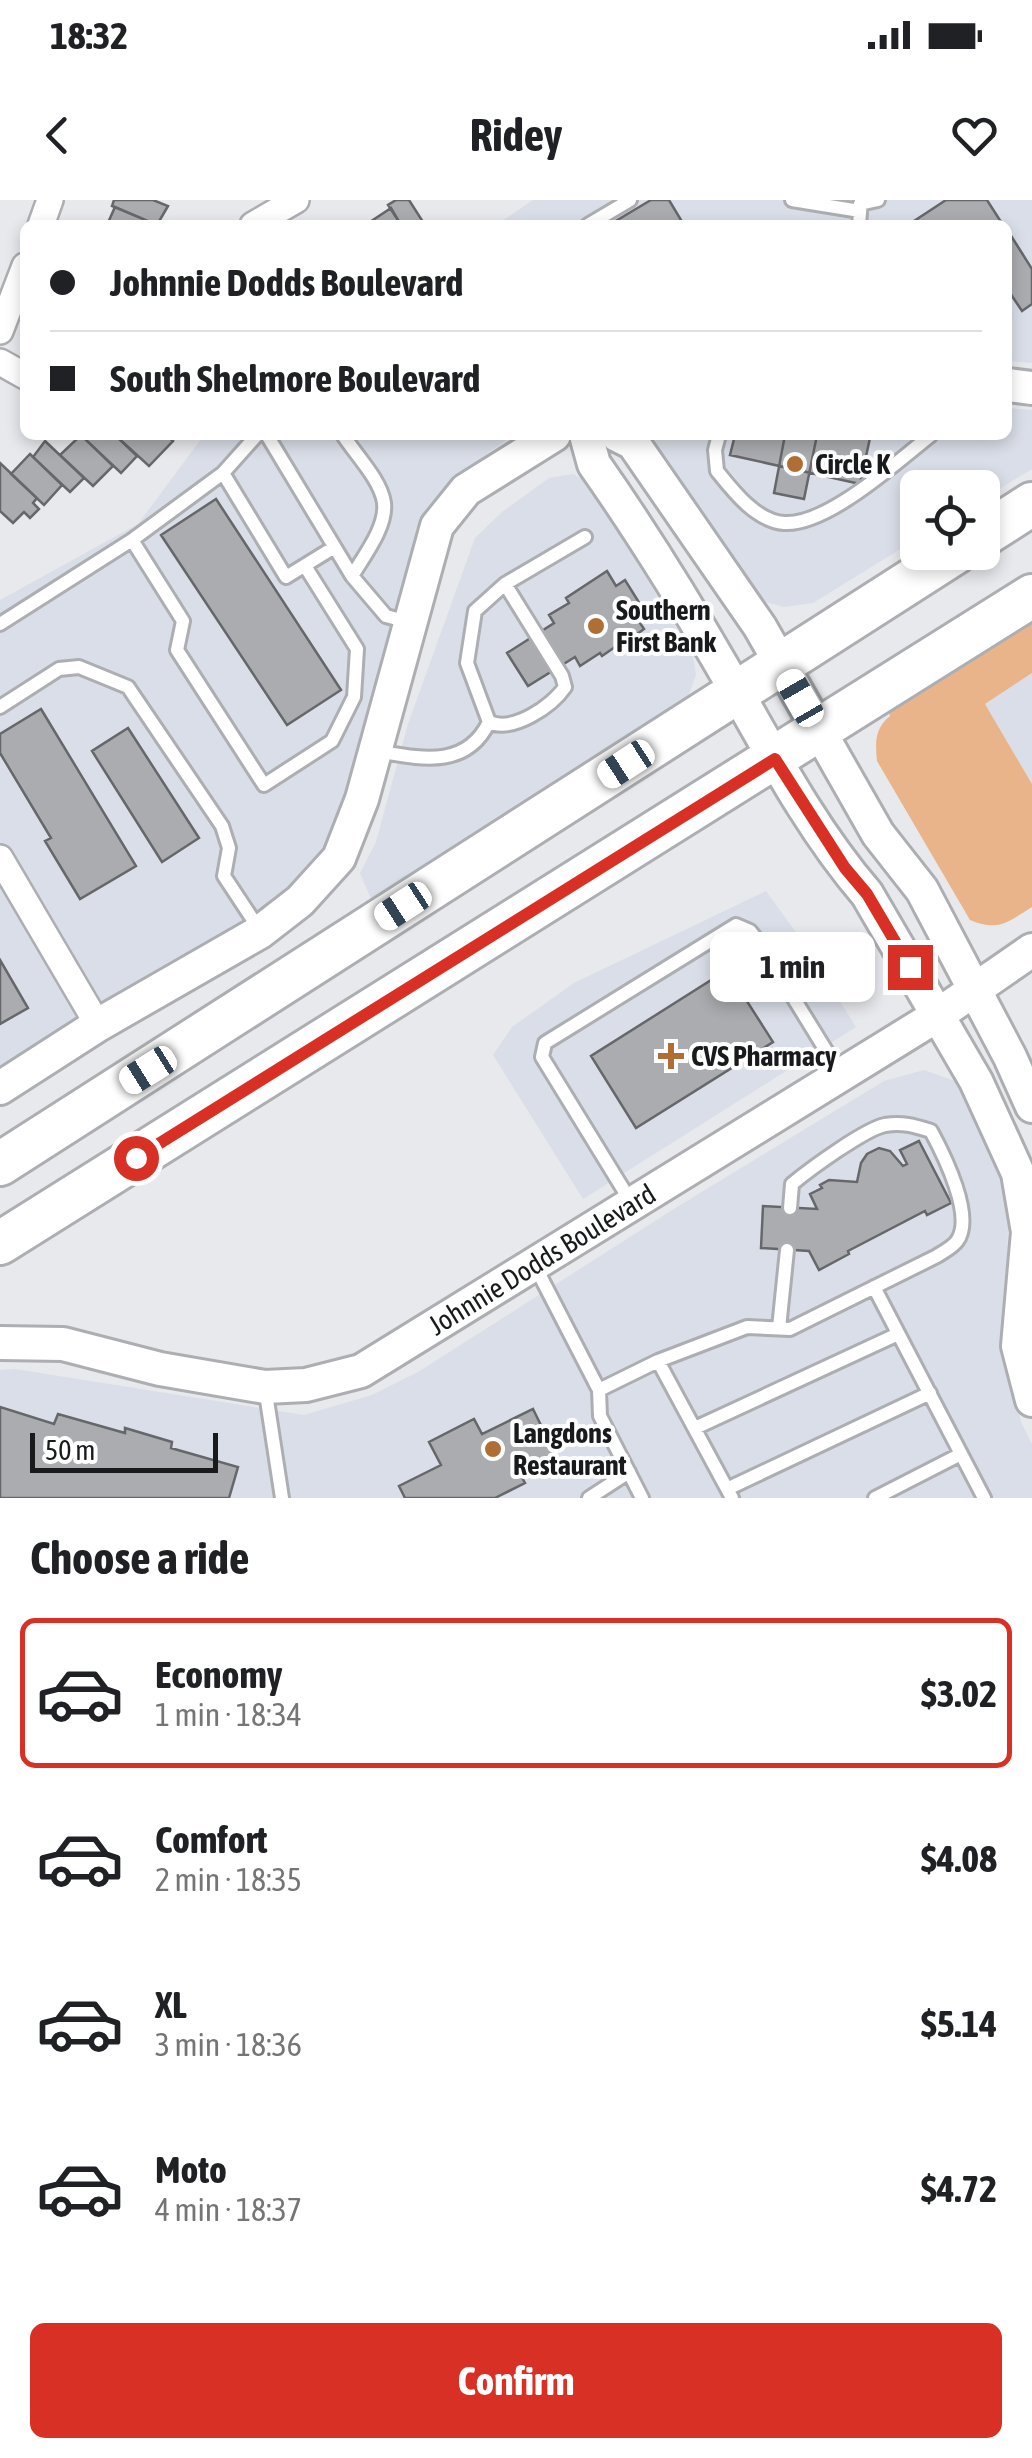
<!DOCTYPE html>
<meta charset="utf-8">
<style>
body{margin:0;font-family:"Asap Condensed",sans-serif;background:#f2f2f2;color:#202124;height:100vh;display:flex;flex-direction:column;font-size:38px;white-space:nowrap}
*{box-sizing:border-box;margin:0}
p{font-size:32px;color:#757577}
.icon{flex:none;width:55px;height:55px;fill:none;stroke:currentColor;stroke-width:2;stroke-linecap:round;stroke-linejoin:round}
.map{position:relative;height:1298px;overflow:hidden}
.details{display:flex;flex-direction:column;background:#fff;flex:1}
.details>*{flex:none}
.guide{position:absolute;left:20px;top:20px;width:992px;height:220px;border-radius:15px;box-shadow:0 5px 15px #0003;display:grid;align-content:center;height:220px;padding:0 30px;background:#fff}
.fabs{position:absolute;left:900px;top:270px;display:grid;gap:20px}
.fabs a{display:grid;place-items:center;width:100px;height:100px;border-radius:15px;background:#fff;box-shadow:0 5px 15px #0003;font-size:50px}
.scale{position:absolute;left:30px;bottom:25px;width:188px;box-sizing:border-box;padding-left:10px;border:5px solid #191a1b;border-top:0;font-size:28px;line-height:35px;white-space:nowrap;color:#191a1b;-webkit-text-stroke:8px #fff;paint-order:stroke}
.end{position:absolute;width:45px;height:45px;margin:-22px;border:12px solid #d93025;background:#fff;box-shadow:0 0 0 5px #fff}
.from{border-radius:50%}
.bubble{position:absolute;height:70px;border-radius:15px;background:#fff;box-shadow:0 5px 15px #0003;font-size:32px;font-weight:700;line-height:70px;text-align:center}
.car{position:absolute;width:30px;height:60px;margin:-30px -15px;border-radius:12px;box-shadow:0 0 8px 2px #0007;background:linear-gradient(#fff 24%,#345 0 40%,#fff 0 76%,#345 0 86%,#fff 0)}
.guide b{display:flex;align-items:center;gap:35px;height:95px;font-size:38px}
.guide b+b{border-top:2px solid #e0e0e0}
.guide i{width:25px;height:25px;background:#202124}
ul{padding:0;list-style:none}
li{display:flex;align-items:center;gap:30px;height:150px;margin:0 20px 15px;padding:0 10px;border:5px solid transparent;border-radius:15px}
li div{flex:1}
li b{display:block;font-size:38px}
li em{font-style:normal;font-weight:700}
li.selected{border-color:#d93025}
li>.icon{width:90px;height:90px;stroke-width:1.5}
h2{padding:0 30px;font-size:45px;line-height:120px}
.action{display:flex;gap:20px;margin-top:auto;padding:20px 30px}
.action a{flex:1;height:115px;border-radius:15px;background:#d93025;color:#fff;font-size:40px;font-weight:700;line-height:115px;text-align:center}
.status{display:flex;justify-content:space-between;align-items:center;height:70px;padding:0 50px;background:#fff;direction:ltr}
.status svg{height:28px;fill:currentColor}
header{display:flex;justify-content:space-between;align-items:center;height:130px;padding:0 30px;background:#fff;font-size:45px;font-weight:700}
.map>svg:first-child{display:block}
.built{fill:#dadee8}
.green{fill:#eab48a}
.building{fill:#abacaf;stroke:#66676a;stroke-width:2.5}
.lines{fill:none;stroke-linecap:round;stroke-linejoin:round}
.service-casing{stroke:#adaeb2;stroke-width:18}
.minor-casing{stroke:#adaeb2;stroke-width:30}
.tertiary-casing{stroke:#adaeb2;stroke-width:38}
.trunk-casing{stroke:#adaeb2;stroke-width:48}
.service{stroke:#fff;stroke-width:12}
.minor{stroke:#fff;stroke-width:25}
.tertiary{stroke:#fff;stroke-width:32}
.trunk{stroke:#fff;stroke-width:42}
.route{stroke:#d93025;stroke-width:12}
.poi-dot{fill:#ae6e36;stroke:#fff;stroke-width:4}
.labels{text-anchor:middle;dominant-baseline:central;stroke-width:8;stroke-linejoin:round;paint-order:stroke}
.poi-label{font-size:28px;font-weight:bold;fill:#191a1b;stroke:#fff;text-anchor:start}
.street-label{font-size:28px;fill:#191a1b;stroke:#fff}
</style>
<div class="status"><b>18:32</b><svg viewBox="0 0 49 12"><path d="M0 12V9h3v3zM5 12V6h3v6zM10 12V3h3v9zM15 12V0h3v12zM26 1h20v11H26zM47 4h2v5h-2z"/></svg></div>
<header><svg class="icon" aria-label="back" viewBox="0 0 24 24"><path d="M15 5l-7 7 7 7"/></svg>Ridey<svg class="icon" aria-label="heart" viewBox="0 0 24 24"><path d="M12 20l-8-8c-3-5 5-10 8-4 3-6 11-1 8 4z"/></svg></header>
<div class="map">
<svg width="1032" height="1298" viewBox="0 0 1032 1298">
<rect width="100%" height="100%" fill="#e8e9ed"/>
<path class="built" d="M533,0H1032V163L1008,161V25H496Z
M1008,208L1032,210V269L983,299L982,288H918L917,339L813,403L784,407L755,399L647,235H1008Z
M204,235H514L485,255L444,300L359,563L315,677L0,881V400L138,324Z
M573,274L597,287L628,347L693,456L696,475L687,500L372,701L360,673L376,642L408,524L475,338L502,312L549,278Z
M1032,473V584L985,504Z
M766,691L803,742L856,827L583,999L493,855L512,827L574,783Z
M924,870L955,881L997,951L1009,1003L1004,1147L1021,1222L1032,1244V1298H0V1170L15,1169L304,1215L372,1195L418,1172L677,1007L884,881Z"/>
<path class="green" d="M1032,416V473L985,504L1032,584V707C1008,722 998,732 970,720L877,561C875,542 875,528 890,516L887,508Z"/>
<path class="building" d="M114,0H153L168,6L157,25L112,6Z
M396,0H409L425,25H401L388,5Z
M651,0H669L684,25H609Z
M946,0H987L1003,25H908Z
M115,7L157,25H107Z
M391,8L401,25H367V24Z
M1008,31L1032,69V104L1022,111L1008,90Z
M81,235L113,266L93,286L60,255Z
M88,235H115L137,256L121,273L85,239Z
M115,235H166L173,241L149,266Z
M735,235H857L870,238L860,284L730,255Z
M785,235H817L804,299L774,293Z
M45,241L84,278L70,292L33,257Z
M30,254L62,285L44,305L11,274Z
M0,263L37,298L33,303L39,309L30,318L24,312L13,323L0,311Z
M216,299L341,490L287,525L161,335Z
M607,371L616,386L625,380L645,412L636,417L644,429L616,450L615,447L602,456L600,453L580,466L575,457L528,486L507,453L554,423L549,415L569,403L566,398Z
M41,509L136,666L80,699L45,641L51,638L0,553V534Z
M128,528L199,638L162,662L92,551Z
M0,760L28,808L0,824Z
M727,770L773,842L636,928L591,856Z
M919,941L951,1003L927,1015L925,1011L848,1051L849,1054L819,1070L809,1051L761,1048L763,1006L817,1009L810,994L822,988L820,985L829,980L857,982L861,963L867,954L879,948L890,951L903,966L907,964L900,950Z
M0,1207L54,1224L58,1214L125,1233V1228L172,1242L171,1248L238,1267L229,1298H0Z
M533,1209L556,1256L520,1274L525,1283L495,1298H405L399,1286L441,1265L429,1242L474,1219L482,1234Z"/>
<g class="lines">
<defs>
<path id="service" d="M792,0L860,11
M860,4L878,0
M588,25L630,0
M859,25L861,0
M257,235L223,273L132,340L183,421L177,450L264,585L332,541L354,497L357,449L305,366
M267,235L352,376L386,416L408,422
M343,235C355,254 381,280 384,303C387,327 363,357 352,376
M719,235L715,250L717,271C733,291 756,321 784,323C827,326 898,261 931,235
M223,273L286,377L333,348
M0,424L132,340
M0,507L59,469L79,467L128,487L222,626L229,648L224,676L259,729
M489,522C513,533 552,506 565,487L562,476L505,384
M376,551C419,558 466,570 489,522L467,463L475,411L505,384L585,337
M631,1002L542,857L545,843L736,725L750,731L761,745L841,875
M535,1066L599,1190L658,1161L747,1127L790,1129L937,1056C943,1052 953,1047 957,1041C975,1017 944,955 931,931C915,926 903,922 885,925C865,929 810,969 792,984L790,1008
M874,1087L984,1298
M779,1128L787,1050
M658,1161L732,1298
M265,1187L282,1298
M599,1190L600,1216L642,1298
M695,1228L898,1134
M727,1289L930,1193
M589,1298L629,1272
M875,1298L961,1254"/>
<path id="minor" d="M41,25L50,0
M253,25L296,0
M0,131L25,66
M0,162L25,176
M0,658L98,825"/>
<g id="tertiary">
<path d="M1008,185L1032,188"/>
<path d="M586,235L594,264C641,331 685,402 726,473C769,548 810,628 867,694L976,881L1018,973L1028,1032L1018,1146L1032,1200"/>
<path d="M617,235L633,243L760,427L878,634L922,690L1010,857L1032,906"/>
<path d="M0,888L98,825L260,732L300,701L339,658L362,599L437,326L466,290L554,235"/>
<path id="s1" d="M0,1143L63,1144L160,1169L265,1187L306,1185L361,1171L938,815L1032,750"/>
</g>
<path id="trunk" d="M982,336L1032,304
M0,964L956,352
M0,1043L1032,396"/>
</defs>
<use href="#service" class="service-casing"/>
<use href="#minor" class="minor-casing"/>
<use href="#tertiary" class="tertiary-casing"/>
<use href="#trunk" class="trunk-casing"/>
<use href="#service" class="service"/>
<use href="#minor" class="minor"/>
<use href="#tertiary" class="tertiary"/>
<use href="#trunk" class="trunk"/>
</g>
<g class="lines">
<path class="route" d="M136,958L775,559L845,668L867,694L910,767"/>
</g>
<g class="poi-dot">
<circle cx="795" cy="264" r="10"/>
<circle cx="596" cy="426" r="10"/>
<path d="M666 841h10v10h10v10h-10v10h-10v-10h-10v-10h10z"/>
<circle cx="493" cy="1249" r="10"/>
</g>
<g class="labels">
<g class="poi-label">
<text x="815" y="264">Circle K</text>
<text x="616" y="410">Southern<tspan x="616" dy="32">First Bank</tspan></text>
<text x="691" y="856">CVS Pharmacy</text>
<text x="513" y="1233">Langdons<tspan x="513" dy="32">Restaurant</tspan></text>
</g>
<g class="street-label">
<text stroke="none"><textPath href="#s1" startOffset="580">Johnnie Dodds Boulevard</textPath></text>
</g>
</g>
</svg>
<div class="fabs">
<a><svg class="icon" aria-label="locate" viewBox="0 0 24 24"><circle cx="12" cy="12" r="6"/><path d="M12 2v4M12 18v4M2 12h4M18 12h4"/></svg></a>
</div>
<div class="scale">50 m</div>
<i class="end from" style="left:136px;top:958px"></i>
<i class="end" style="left:910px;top:767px"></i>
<div class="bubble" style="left:710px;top:732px;width:165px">1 min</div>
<i class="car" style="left:800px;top:498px;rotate:330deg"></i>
<i class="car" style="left:626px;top:564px;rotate:237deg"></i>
<i class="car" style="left:403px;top:706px;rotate:237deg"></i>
<i class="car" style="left:148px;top:870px;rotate:238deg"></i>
<div class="guide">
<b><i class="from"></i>Johnnie Dodds Boulevard</b>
<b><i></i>South Shelmore Boulevard</b>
</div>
</div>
<section class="details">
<h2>Choose a ride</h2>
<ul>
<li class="selected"><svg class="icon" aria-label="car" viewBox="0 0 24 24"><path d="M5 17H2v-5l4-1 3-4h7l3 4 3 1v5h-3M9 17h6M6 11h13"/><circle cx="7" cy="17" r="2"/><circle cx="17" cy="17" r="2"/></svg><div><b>Economy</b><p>1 min · 18:34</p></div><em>$3.02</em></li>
<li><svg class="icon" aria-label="car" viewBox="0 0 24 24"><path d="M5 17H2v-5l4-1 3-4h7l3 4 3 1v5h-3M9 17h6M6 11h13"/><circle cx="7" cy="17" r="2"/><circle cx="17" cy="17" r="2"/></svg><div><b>Comfort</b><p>2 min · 18:35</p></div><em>$4.08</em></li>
<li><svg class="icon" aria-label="car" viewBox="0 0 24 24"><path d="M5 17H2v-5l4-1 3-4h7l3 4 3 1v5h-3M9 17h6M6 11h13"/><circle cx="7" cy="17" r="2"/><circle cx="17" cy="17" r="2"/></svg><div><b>XL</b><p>3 min · 18:36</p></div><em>$5.14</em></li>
<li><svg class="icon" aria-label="car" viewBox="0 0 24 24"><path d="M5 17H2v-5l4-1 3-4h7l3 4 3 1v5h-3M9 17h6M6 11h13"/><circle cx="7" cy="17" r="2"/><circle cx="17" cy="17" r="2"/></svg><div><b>Moto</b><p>4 min · 18:37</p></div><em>$4.72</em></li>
</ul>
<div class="action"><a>Confirm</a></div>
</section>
